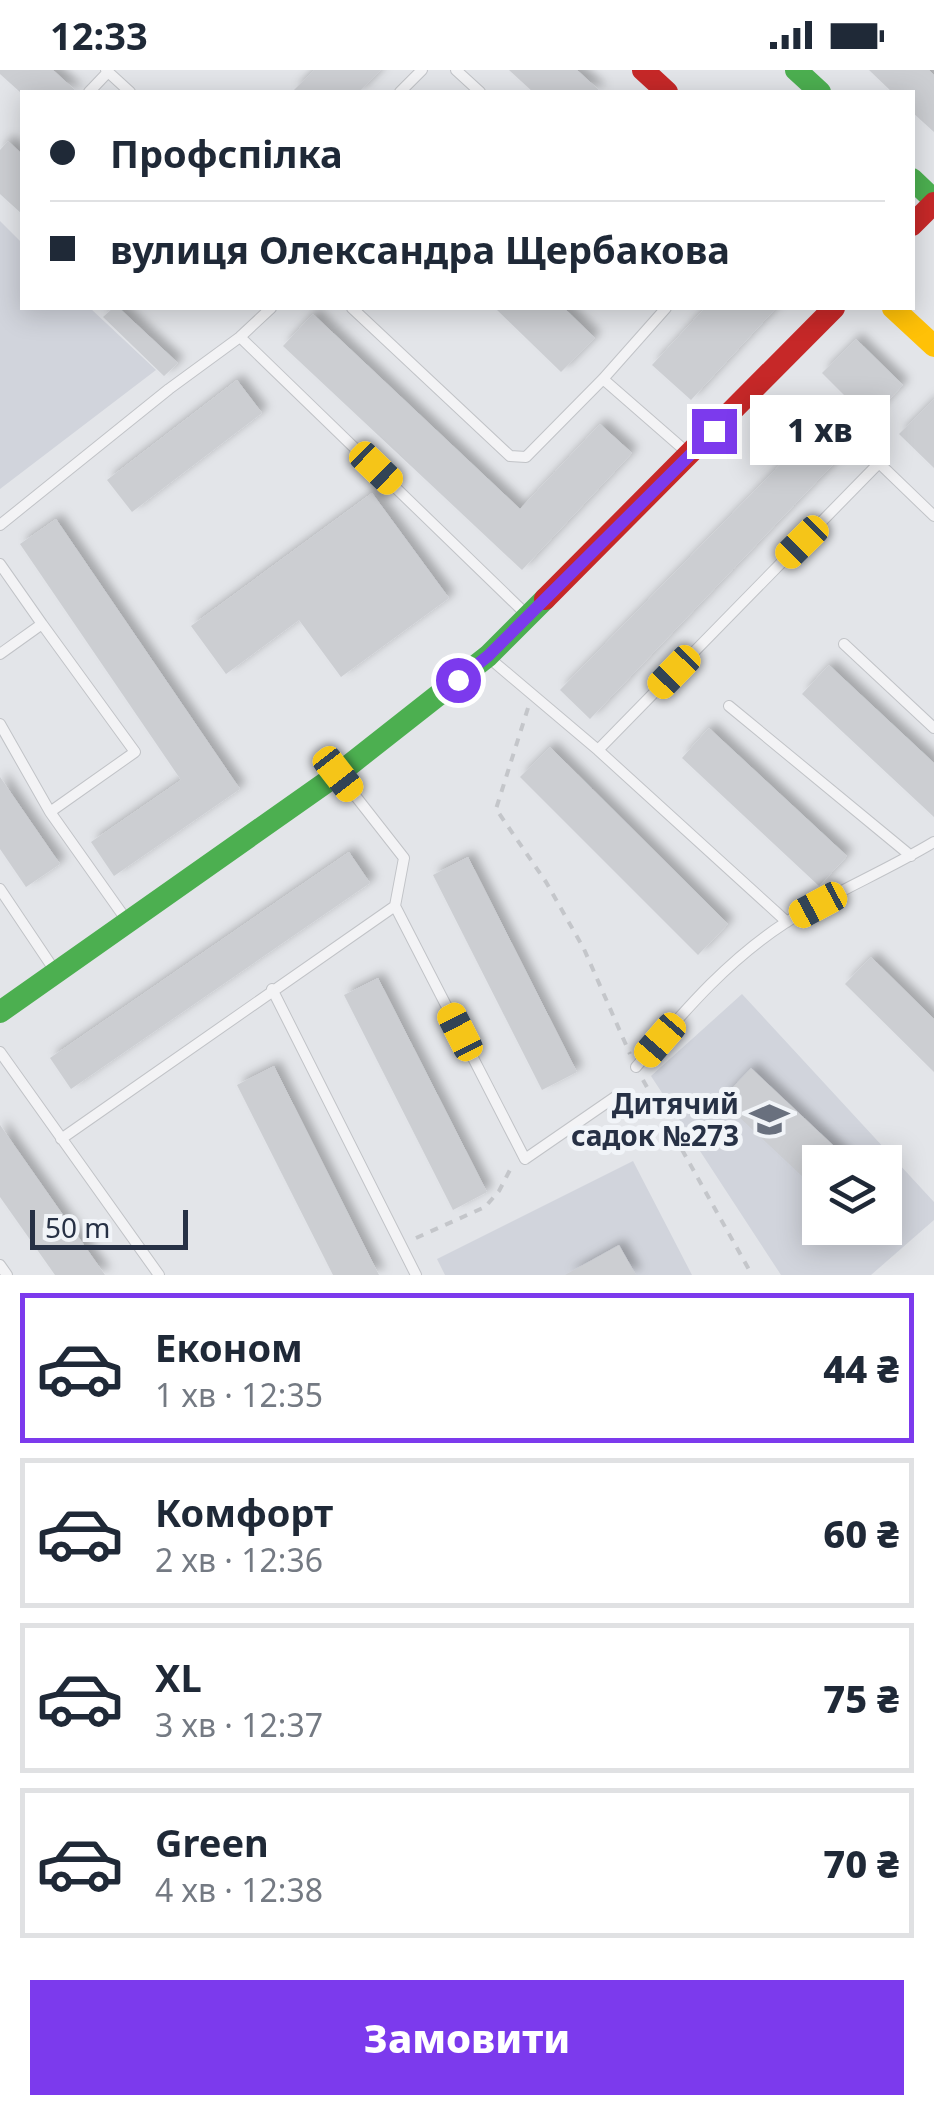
<!DOCTYPE html>
<html lang="uk">
<meta charset="utf-8">
<style>
body{margin:0;font-family:"Noto Sans",sans-serif;background:#f2f2f3;color:#1f2937;height:100vh;display:flex;flex-direction:column;font-size:38px;white-space:nowrap}
*{box-sizing:border-box;margin:0}
p{font-size:32px;color:#747a83}
.icon{flex:none;width:55px;height:55px;fill:none;stroke:currentColor;stroke-width:2;stroke-linecap:round;stroke-linejoin:round}
.map{position:relative;height:1205px;overflow:hidden}
.panel{display:flex;flex-direction:column;background:#fff;flex:1}
.panel>*{flex:none}
.top-card{position:absolute;left:20px;top:20px;width:895px;height:220px;border-radius:0px;box-shadow:0 5px 25px #0003;display:grid;align-content:center;height:220px;padding:0 30px;background:#fff}
.controls{position:absolute;left:802px;top:1075px;display:grid;gap:20px}
.controls a{display:grid;place-items:center;width:100px;height:100px;border-radius:0px;background:#fff;box-shadow:0 5px 25px #0003;font-size:50px}
.scale{position:absolute;left:30px;bottom:25px;width:158px;box-sizing:border-box;padding-left:10px;border:5px solid #273145;border-top:0;font-size:28px;line-height:35px;white-space:nowrap;color:#273145;-webkit-text-stroke:8px #f1f4f8;paint-order:stroke}
.end{position:absolute;width:45px;height:45px;margin:-22px;border:12px solid #7c3aed;background:#fff;box-shadow:0 0 0 5px #fff}
.from{border-radius:50%}
.bubble{position:absolute;height:70px;border-radius:0px;background:#fff;box-shadow:0 5px 25px #0003;font-size:32px;font-weight:800;line-height:70px;text-align:center}
.car{position:absolute;width:30px;height:60px;margin:-30px -15px;border-radius:12px;box-shadow:0 0 8px 2px #0007;background:linear-gradient(#f5c518 24%,#345 0 40%,#f5c518 0 76%,#345 0 86%,#f5c518 0)}
.top-card b{display:flex;align-items:center;gap:35px;height:95px;font-size:38px}
.top-card b+b{border-top:2px solid #e0e1e3}
.top-card i{width:25px;height:25px;background:#1f2937}
ul{padding:18px 0 0;list-style:none}
li{display:flex;align-items:center;gap:30px;height:150px;margin:0 20px 15px;padding:0 10px;border:5px solid #e0e1e3;border-radius:0px}
li div{flex:1}
li b{display:block;font-size:38px}
li em{font-style:normal;font-weight:800}
li.active{border-color:#7c3aed}
li>.icon{width:90px;height:90px;stroke-width:1.5}
.primary-button{display:flex;gap:20px;margin-top:auto;padding:20px 30px}
.primary-button a{flex:1;height:115px;border-radius:0px;background:#7c3aed;color:#fff;font-size:40px;font-weight:800;line-height:115px;text-align:center}
.status{display:flex;justify-content:space-between;align-items:center;height:70px;padding:0 50px;background:#fff;direction:ltr}
.status svg{height:28px;fill:currentColor}
.map>svg:first-child{display:block}
.built{fill:#d1d4dc;fill-rule:evenodd}
.building{fill:#ccced2;filter:url(#shadow)}
.lines{fill:none;stroke-linecap:round;stroke-linejoin:round}
.lane-casing{stroke:#c1c3c7;stroke-width:12}
.path{stroke:#c4c6ca;stroke-width:4;stroke-dasharray:8 8;stroke-linecap:butt}
.lane{stroke:#f3f3f5;stroke-width:10}
.fast{stroke:#4caf50;stroke-width:22}
.slow{stroke:#ffc107;stroke-width:22}
.jam{stroke:#c62828;stroke-width:22}
.route{stroke:#7c3aed;stroke-width:12}
.labels{text-anchor:middle;dominant-baseline:central;stroke-width:10;stroke-linejoin:round;paint-order:stroke}
.poi-label{font-size:28px;font-weight:bold;fill:#273145;stroke:#f1f4f8;text-anchor:end}
</style>
<div class="status"><b>12:33</b><svg viewBox="0 0 49 12"><path d="M0 12V9h3v3zM5 12V6h3v6zM10 12V3h3v9zM15 12V0h3v12zM26 1h20v11H26zM47 4h2v5h-2z"/></svg></div>
<div class="map">
<svg width="934" height="1205" viewBox="0 0 934 1205">
<defs>
<filter id="shadow"><feDropShadow dx="6" dy="-6" stdDeviation="5" flood-color="#0004"/></filter>
</defs>
<rect width="100%" height="100%" fill="#e3e5e9"/>
<path class="built" d="M0,151L22,173V238H90L156,300L0,419Z
M742,924L934,1132V1150L871,1205H781L651,1006ZM820,1092H885V1158H820Z
M633,1091L692,1205H445L437,1189Z"/>
<path class="building" d="M0,0H53L77,22H20L0,4Z
M314,0H381L359,22H292Z
M509,0H577L601,22H533Z
M869,0H929L934,5V62L912,42V22H892Z
M8,71L22,84V144L0,124V80Z
M113,238H119L178,293L164,306L103,247Z
M495,238H564L595,268L561,302Z
M705,238H776L691,330L652,295Z
M313,244L520,439L600,354L632,383L522,500L283,276Z
M856,269L903,315L869,350L822,303Z
M237,310L262,343L132,442L107,410Z
M934,329V398L899,364Z
M813,361L839,388L590,649L560,620Z
M372,423L449,528L341,607L299,550L226,604L191,556Z
M56,449L240,719L114,806L91,772L181,710L20,474Z
M829,595L934,693V747L802,624Z
M709,658L847,786L819,816L682,688Z
M550,677L728,854L698,885L520,707Z
M0,707L60,794L26,817L0,779Z
M349,782L370,813L71,1019L50,988Z
M468,787L577,1002L542,1020L433,805Z
M871,887L934,949V1002L845,914Z
M378,908L487,1122L453,1140L344,925Z
M274,996L379,1205H333L237,1015Z
M751,998L851,1092H820V1123L721,1030Z
M0,1055L105,1205H55L0,1127Z
M619,1175L636,1205H565Z"/>
<g class="lines">
<defs>
<path id="lane" d="M106,0L130,22
M456,0L480,22
M89,22L108,2
M400,22L422,0
M352,238L510,386L526,387L603,309L666,238
M240,267L527,545
M603,309L689,384
M0,455L169,319L240,267L271,238
M0,494L42,554L0,584
M42,554L135,682L50,742
M844,574L934,658
M488,587L598,680L787,852
M729,636L911,786
M0,654L50,742L125,848
M598,680L879,393L934,446
M339,705L404,788L395,836L525,1089L615,1027
M0,819L55,901
M272,919L416,1205
M0,982L159,1205
M636,997C682,944 725,892 785,853C832,823 886,801 934,772
M61,1069L395,836
M0,1195L7,1205"/>
</defs>
<use href="#lane" class="lane-casing"/>
<path class="path" d="M528,638L496,739L546,812L584,879L630,984
M643,1010L752,1205
M416,1168L485,1137L499,1121L512,1096"/>
<use href="#lane" class="lane"/>
<path class="fast" d="M796,0L820,22
M912,109L934,130
M0,942L338,704L488,586L545,529"/>
<path class="slow" d="M893,238L934,276"/>
<path class="jam" d="M643,0L667,22
M912,155L934,133
M545,529L834,238"/>
</g>
<g class="lines">
<path class="route" d="M458,610L488,586L714,361"/>
</g>
<defs>
<symbol id="school-bare" viewBox="-9 -9 18 18"><path d="M0-5L7-2L0 1L-7-2ZM-4 1L0 2.5L4 1V4Q0 6-4 4Z" fill="#69707e" stroke="#f1f4f8" stroke-width="2.5" paint-order="stroke"/></symbol>
</defs>
<g fill-rule="evenodd">
<use href="#school-bare" x="742" y="1022" width="55" height="55"/>
</g>
<g class="labels">
<g class="poi-label">
<text x="739" y="1033">Дитячий<tspan x="739" dy="32">садок №273</tspan></text>
</g>
</g>
</svg>
<div class="controls">
<a><svg class="icon" aria-label="layers" viewBox="0 0 24 24"><path d="M12 4l9 5-9 5-9-5zM3 14l9 5 9-5"/></svg></a>
</div>
<div class="scale">50 m</div>
<i class="end from" style="left:458px;top:610px"></i>
<i class="end" style="left:714px;top:361px"></i>
<div class="bubble" style="left:750px;top:325px;width:140px">1 хв</div>
<i class="car" style="left:376px;top:398px;rotate:134deg"></i>
<i class="car" style="left:802px;top:472px;rotate:225deg"></i>
<i class="car" style="left:674px;top:602px;rotate:224deg"></i>
<i class="car" style="left:338px;top:704px;rotate:142deg"></i>
<i class="car" style="left:818px;top:835px;rotate:242deg"></i>
<i class="car" style="left:460px;top:962px;rotate:333deg"></i>
<i class="car" style="left:660px;top:970px;rotate:221deg"></i>
<div class="top-card">
<b><i class="from"></i>Профспілка</b>
<b><i></i>вулиця Олександра Щербакова</b>
</div>
</div>
<section class="panel">
<ul>
<li class="active"><svg class="icon" aria-label="car" viewBox="0 0 24 24"><path d="M5 17H2v-5l4-1 3-4h7l3 4 3 1v5h-3M9 17h6M6 11h13"/><circle cx="7" cy="17" r="2"/><circle cx="17" cy="17" r="2"/></svg><div><b>Економ</b><p>1 хв · 12:35</p></div><em>44 ₴</em></li>
<li><svg class="icon" aria-label="car" viewBox="0 0 24 24"><path d="M5 17H2v-5l4-1 3-4h7l3 4 3 1v5h-3M9 17h6M6 11h13"/><circle cx="7" cy="17" r="2"/><circle cx="17" cy="17" r="2"/></svg><div><b>Комфорт</b><p>2 хв · 12:36</p></div><em>60 ₴</em></li>
<li><svg class="icon" aria-label="car" viewBox="0 0 24 24"><path d="M5 17H2v-5l4-1 3-4h7l3 4 3 1v5h-3M9 17h6M6 11h13"/><circle cx="7" cy="17" r="2"/><circle cx="17" cy="17" r="2"/></svg><div><b>XL</b><p>3 хв · 12:37</p></div><em>75 ₴</em></li>
<li><svg class="icon" aria-label="car" viewBox="0 0 24 24"><path d="M5 17H2v-5l4-1 3-4h7l3 4 3 1v5h-3M9 17h6M6 11h13"/><circle cx="7" cy="17" r="2"/><circle cx="17" cy="17" r="2"/></svg><div><b>Green</b><p>4 хв · 12:38</p></div><em>70 ₴</em></li>
</ul>
<div class="primary-button"><a>Замовити</a></div>
</section>
